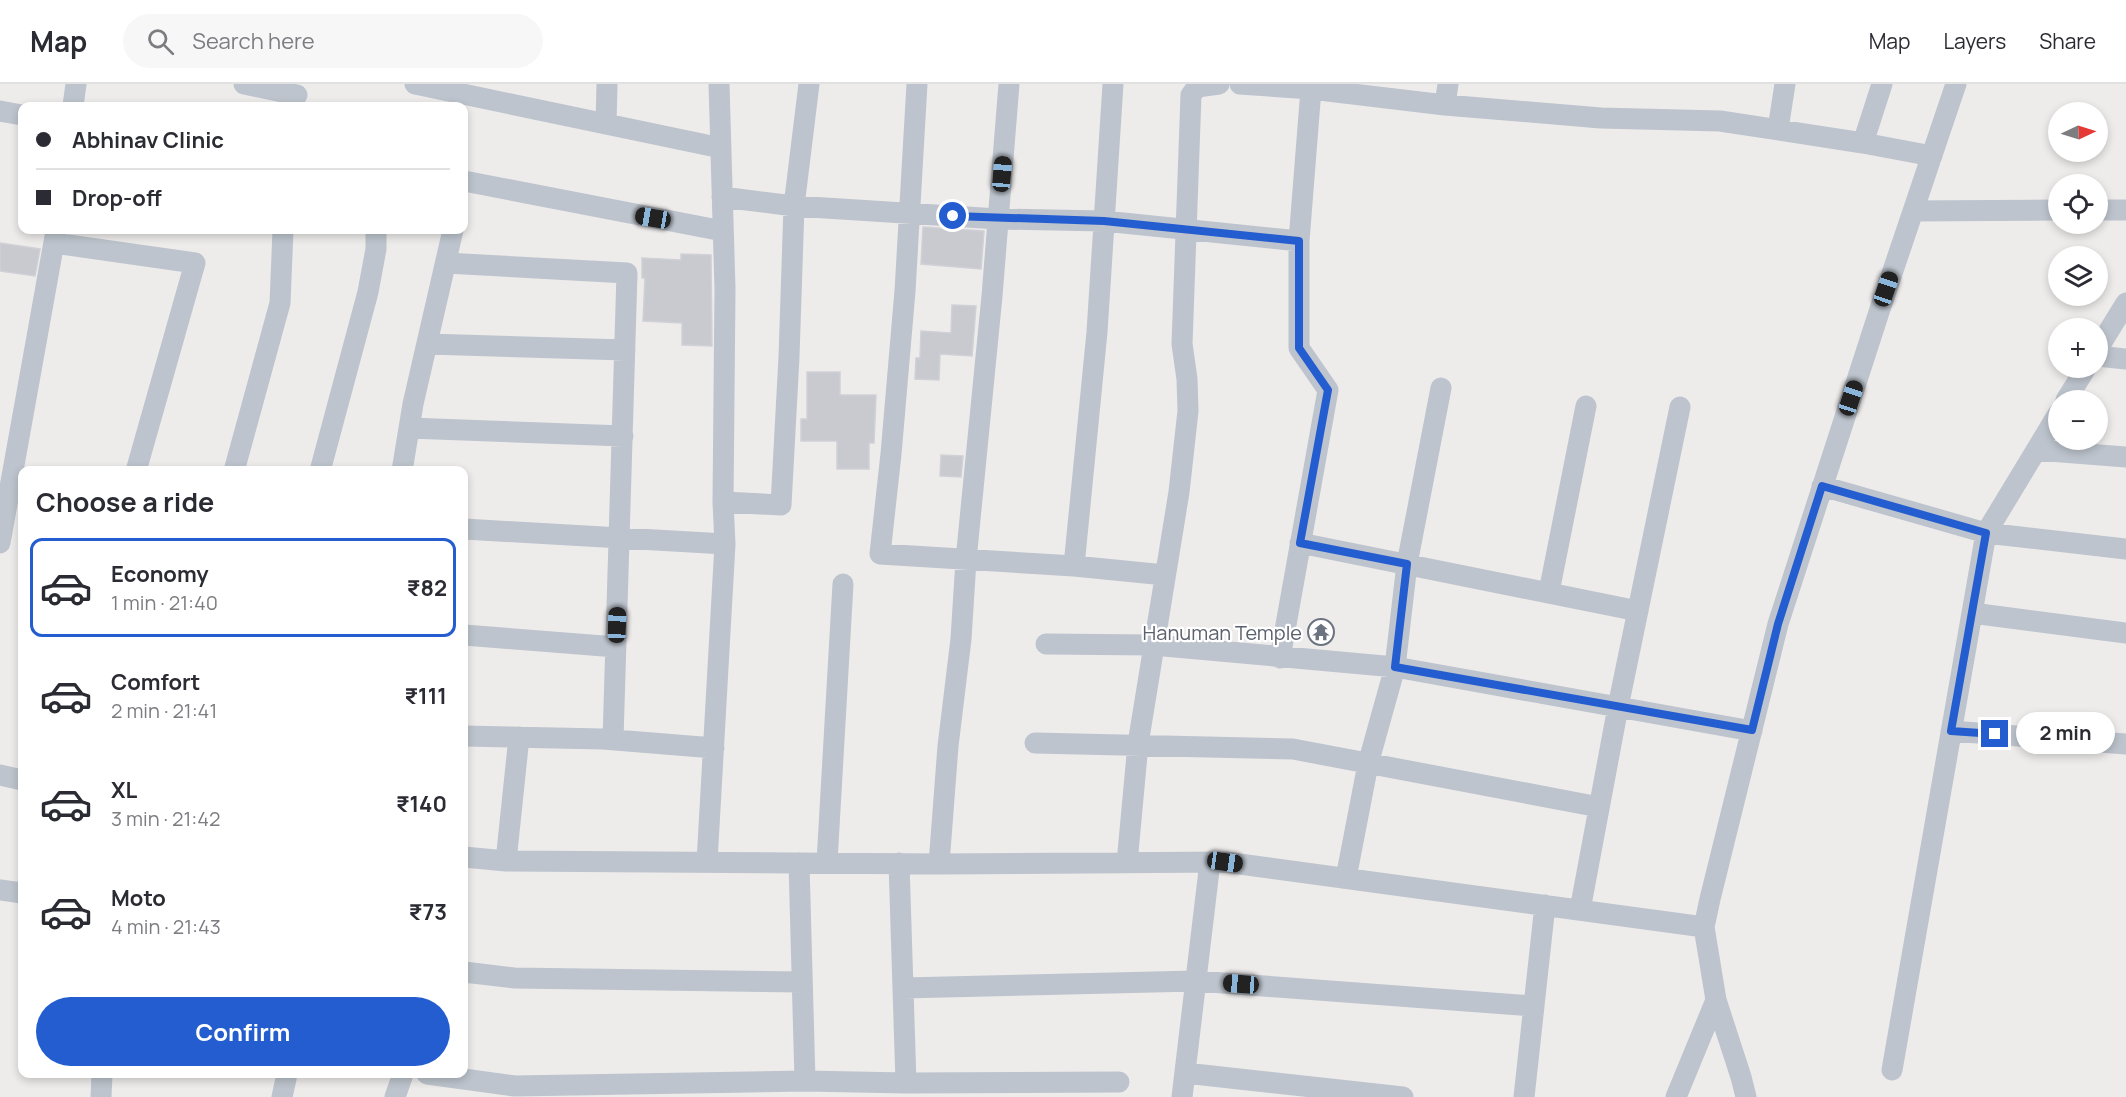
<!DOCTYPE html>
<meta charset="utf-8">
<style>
body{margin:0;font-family:Manrope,sans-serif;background:#f7f7f7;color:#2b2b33;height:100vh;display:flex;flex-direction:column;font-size:22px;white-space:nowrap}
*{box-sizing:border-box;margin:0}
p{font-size:20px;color:#7c7c81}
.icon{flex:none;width:33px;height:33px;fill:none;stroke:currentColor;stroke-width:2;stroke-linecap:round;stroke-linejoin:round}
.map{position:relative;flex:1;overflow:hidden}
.drawer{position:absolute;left:18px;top:382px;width:450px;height:612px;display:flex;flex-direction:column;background:#fff;border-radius:12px;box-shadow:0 3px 9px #0003}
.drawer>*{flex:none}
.top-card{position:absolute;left:18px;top:18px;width:450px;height:132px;border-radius:12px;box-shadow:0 3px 9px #0003;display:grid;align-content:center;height:132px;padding:0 18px;background:#fff}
.needle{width:39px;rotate:86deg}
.fabs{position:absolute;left:2048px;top:18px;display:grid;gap:12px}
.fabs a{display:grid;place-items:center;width:60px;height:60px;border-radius:50%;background:#fff;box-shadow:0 3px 9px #0003;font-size:30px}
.end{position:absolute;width:27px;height:27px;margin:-14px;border:8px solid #245dcf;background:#fff;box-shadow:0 0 0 3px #fff}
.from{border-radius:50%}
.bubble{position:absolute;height:42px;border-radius:21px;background:#fff;box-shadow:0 3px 9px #0003;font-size:20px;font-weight:700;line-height:42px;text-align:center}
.car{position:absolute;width:18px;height:36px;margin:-18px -9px;border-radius:8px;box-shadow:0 0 4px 2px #0007;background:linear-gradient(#222 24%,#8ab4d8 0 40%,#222 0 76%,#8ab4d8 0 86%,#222 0)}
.top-card b{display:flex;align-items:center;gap:21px;height:57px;font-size:22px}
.top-card b+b{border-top:2px solid #e1e1e2}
.top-card i{width:15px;height:15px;background:#2b2b33}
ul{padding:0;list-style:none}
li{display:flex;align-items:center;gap:18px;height:99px;margin:0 12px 9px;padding:0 6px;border:3px solid transparent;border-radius:12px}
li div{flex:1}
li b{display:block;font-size:22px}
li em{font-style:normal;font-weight:700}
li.selected{border-color:#245dcf}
li>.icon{width:54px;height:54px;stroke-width:1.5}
h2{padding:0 18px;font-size:27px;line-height:72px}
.cta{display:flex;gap:12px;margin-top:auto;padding:12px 18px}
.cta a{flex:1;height:69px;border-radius:36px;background:#245dcf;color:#fff;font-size:24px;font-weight:700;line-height:69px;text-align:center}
header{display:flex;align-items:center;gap:36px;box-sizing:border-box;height:84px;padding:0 30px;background:#fff;border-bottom:2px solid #e1e1e2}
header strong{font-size:28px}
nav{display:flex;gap:33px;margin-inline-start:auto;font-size:21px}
.search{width:420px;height:54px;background:#f7f7f7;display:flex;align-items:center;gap:15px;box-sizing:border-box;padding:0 21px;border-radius:33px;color:#7c7c81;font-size:22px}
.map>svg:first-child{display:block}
.building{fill:#c8cad0;stroke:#cfd1d7;stroke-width:1.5}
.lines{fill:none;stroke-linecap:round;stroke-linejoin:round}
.minor{stroke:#bdc4cd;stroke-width:21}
.route{stroke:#245dcf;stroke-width:8}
.labels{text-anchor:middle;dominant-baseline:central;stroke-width:4.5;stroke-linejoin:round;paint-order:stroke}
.worship-label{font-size:20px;fill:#5b616d;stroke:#fff;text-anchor:end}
</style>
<header>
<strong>Map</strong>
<div class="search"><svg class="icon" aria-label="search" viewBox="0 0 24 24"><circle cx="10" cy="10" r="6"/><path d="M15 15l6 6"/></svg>Search here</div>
<nav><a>Map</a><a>Layers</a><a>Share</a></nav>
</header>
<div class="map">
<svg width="2126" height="1013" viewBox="0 0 2126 1013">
<rect width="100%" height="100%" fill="#eeebeb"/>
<path class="building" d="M923,143L984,147L981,185L921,180Z
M0,159L40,165L35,192L0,187Z
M681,170L711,171L712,262L682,261V239L643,237L645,194H642V174L681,176Z
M952,221L976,222L972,272L940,270L939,296L915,295L916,274H920L921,247L951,249Z
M807,288H840V311H876L874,359H869V385H837V357H801V335H807Z
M941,371L963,372L961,393L940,392Z"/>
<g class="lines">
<path class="minor" d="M244,0L297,11
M415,0L721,64
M917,0L905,207L891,370L880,470L1074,482L1165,491
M1240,0L1311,5L1445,21L1601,34L1720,37L1863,59L1932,72
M1445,21L1448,0
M73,22L76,0
M0,27L22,31
M606,40L607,0
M1778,45L1785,0
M1863,59L1882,0
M464,97L723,147
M722,113L794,122L998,135L1104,137L1299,157V264L1328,306L1280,574
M2097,126H2126
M1913,127L2058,126
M1299,157L1311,5
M54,159L195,179L136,387
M446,179L627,189L613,656
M427,260L625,266
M2097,266L2126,219
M2097,272L2126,275
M2066,316L2086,284
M409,344L623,352
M2036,366L2126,373
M234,387L280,219L283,146
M320,387L368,208L376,165V146
M402,387L413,320L453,146
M1822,402L1986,449L2126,465
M723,418L781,421L789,273L794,122L809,0
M464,445L725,460
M0,459L56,147
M1300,459L1638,527
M1074,482L1097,248L1113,0
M1549,508L1586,322
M1972,529L2126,549
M464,551L616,563
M1046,560L1153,561L1395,583L1752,647
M1951,647L2126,660
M464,652L603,655L714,664
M1035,659L1293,665L1599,723
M0,691L22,696
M464,773L506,777L939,780L1225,778L1704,843
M506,777L519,653
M707,778L725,460L723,418L725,205L719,0
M827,778L843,500
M799,779L805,997
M1127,779L1138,660L1179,408L1188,327L1187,295L1182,260L1191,11L1197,3L1219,0
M939,780L948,662L961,555L966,476L992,212L1009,0
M1346,794L1368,680L1395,583L1407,480L1441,304
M0,806L22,809
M1580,826L1618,623L1680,323
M464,888L514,894L802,898
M903,904L1196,897L1534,922
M1892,986L1986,449L2058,330
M1185,989L1403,1013
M427,990L515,1002L805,997L906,999L899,779
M906,999L1119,998
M101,1013L102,990
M282,1013L287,990
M395,1013L403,990
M1182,1013L1210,778
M1524,1013L1545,821
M1676,1013L1716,916
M1746,1013L1741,993L1716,916L1704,843L1710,815L1778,540L1880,225L1956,0"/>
</g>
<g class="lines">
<path class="route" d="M953,132L1104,137L1299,157V264L1328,306L1300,459L1407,480L1395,583L1752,646L1778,540L1822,402L1986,449L1951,647L1995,650"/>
</g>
<defs>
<symbol id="temple-ring" viewBox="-11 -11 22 22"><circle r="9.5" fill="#fff" stroke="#6b7280" stroke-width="1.5"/><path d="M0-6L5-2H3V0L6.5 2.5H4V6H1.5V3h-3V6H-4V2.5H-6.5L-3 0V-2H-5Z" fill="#6b7280"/></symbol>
</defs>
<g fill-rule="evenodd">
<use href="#temple-ring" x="1306" y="533" width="30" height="30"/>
</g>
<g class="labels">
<g class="worship-label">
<text x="1302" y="548">Hanuman Temple</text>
</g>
</g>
</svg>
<div class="fabs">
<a><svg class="needle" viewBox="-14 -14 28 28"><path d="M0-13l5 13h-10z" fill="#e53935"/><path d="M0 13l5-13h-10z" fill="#7c7c81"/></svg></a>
<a><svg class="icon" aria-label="locate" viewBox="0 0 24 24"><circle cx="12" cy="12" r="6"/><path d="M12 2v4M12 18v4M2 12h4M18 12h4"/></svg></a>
<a><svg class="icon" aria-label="layers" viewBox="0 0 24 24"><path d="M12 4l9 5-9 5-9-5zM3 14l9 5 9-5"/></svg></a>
<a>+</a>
<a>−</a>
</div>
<i class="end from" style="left:953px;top:132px"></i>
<i class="end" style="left:1995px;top:650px"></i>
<div class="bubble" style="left:2016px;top:628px;width:99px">2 min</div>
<i class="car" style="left:1002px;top:90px;rotate:5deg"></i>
<i class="car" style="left:653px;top:134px;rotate:280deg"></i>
<i class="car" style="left:1886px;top:205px;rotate:19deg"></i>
<i class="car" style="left:1851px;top:314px;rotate:18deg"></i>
<i class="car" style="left:617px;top:541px;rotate:2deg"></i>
<i class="car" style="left:1225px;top:778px;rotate:98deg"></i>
<i class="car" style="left:1241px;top:900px;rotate:274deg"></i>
<div class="top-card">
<b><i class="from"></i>Abhinav Clinic</b>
<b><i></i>Drop-off</b>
</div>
<section class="drawer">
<h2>Choose a ride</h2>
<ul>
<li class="selected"><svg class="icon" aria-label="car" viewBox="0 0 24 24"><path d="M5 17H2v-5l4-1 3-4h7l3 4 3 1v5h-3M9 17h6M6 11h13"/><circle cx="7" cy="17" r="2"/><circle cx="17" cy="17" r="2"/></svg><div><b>Economy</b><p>1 min · 21:40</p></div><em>₹82</em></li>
<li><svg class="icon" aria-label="car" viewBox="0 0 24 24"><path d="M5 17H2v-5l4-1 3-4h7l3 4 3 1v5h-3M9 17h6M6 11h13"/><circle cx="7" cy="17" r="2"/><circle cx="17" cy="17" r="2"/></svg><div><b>Comfort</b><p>2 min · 21:41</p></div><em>₹111</em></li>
<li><svg class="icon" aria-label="car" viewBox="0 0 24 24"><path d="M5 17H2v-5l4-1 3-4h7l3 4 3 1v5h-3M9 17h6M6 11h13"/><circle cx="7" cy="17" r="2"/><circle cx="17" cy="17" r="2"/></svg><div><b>XL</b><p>3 min · 21:42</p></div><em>₹140</em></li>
<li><svg class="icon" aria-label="car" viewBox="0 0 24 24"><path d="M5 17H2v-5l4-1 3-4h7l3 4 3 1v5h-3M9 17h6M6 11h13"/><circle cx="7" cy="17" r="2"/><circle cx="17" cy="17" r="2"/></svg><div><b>Moto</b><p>4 min · 21:43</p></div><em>₹73</em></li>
</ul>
<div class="cta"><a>Confirm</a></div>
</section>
</div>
